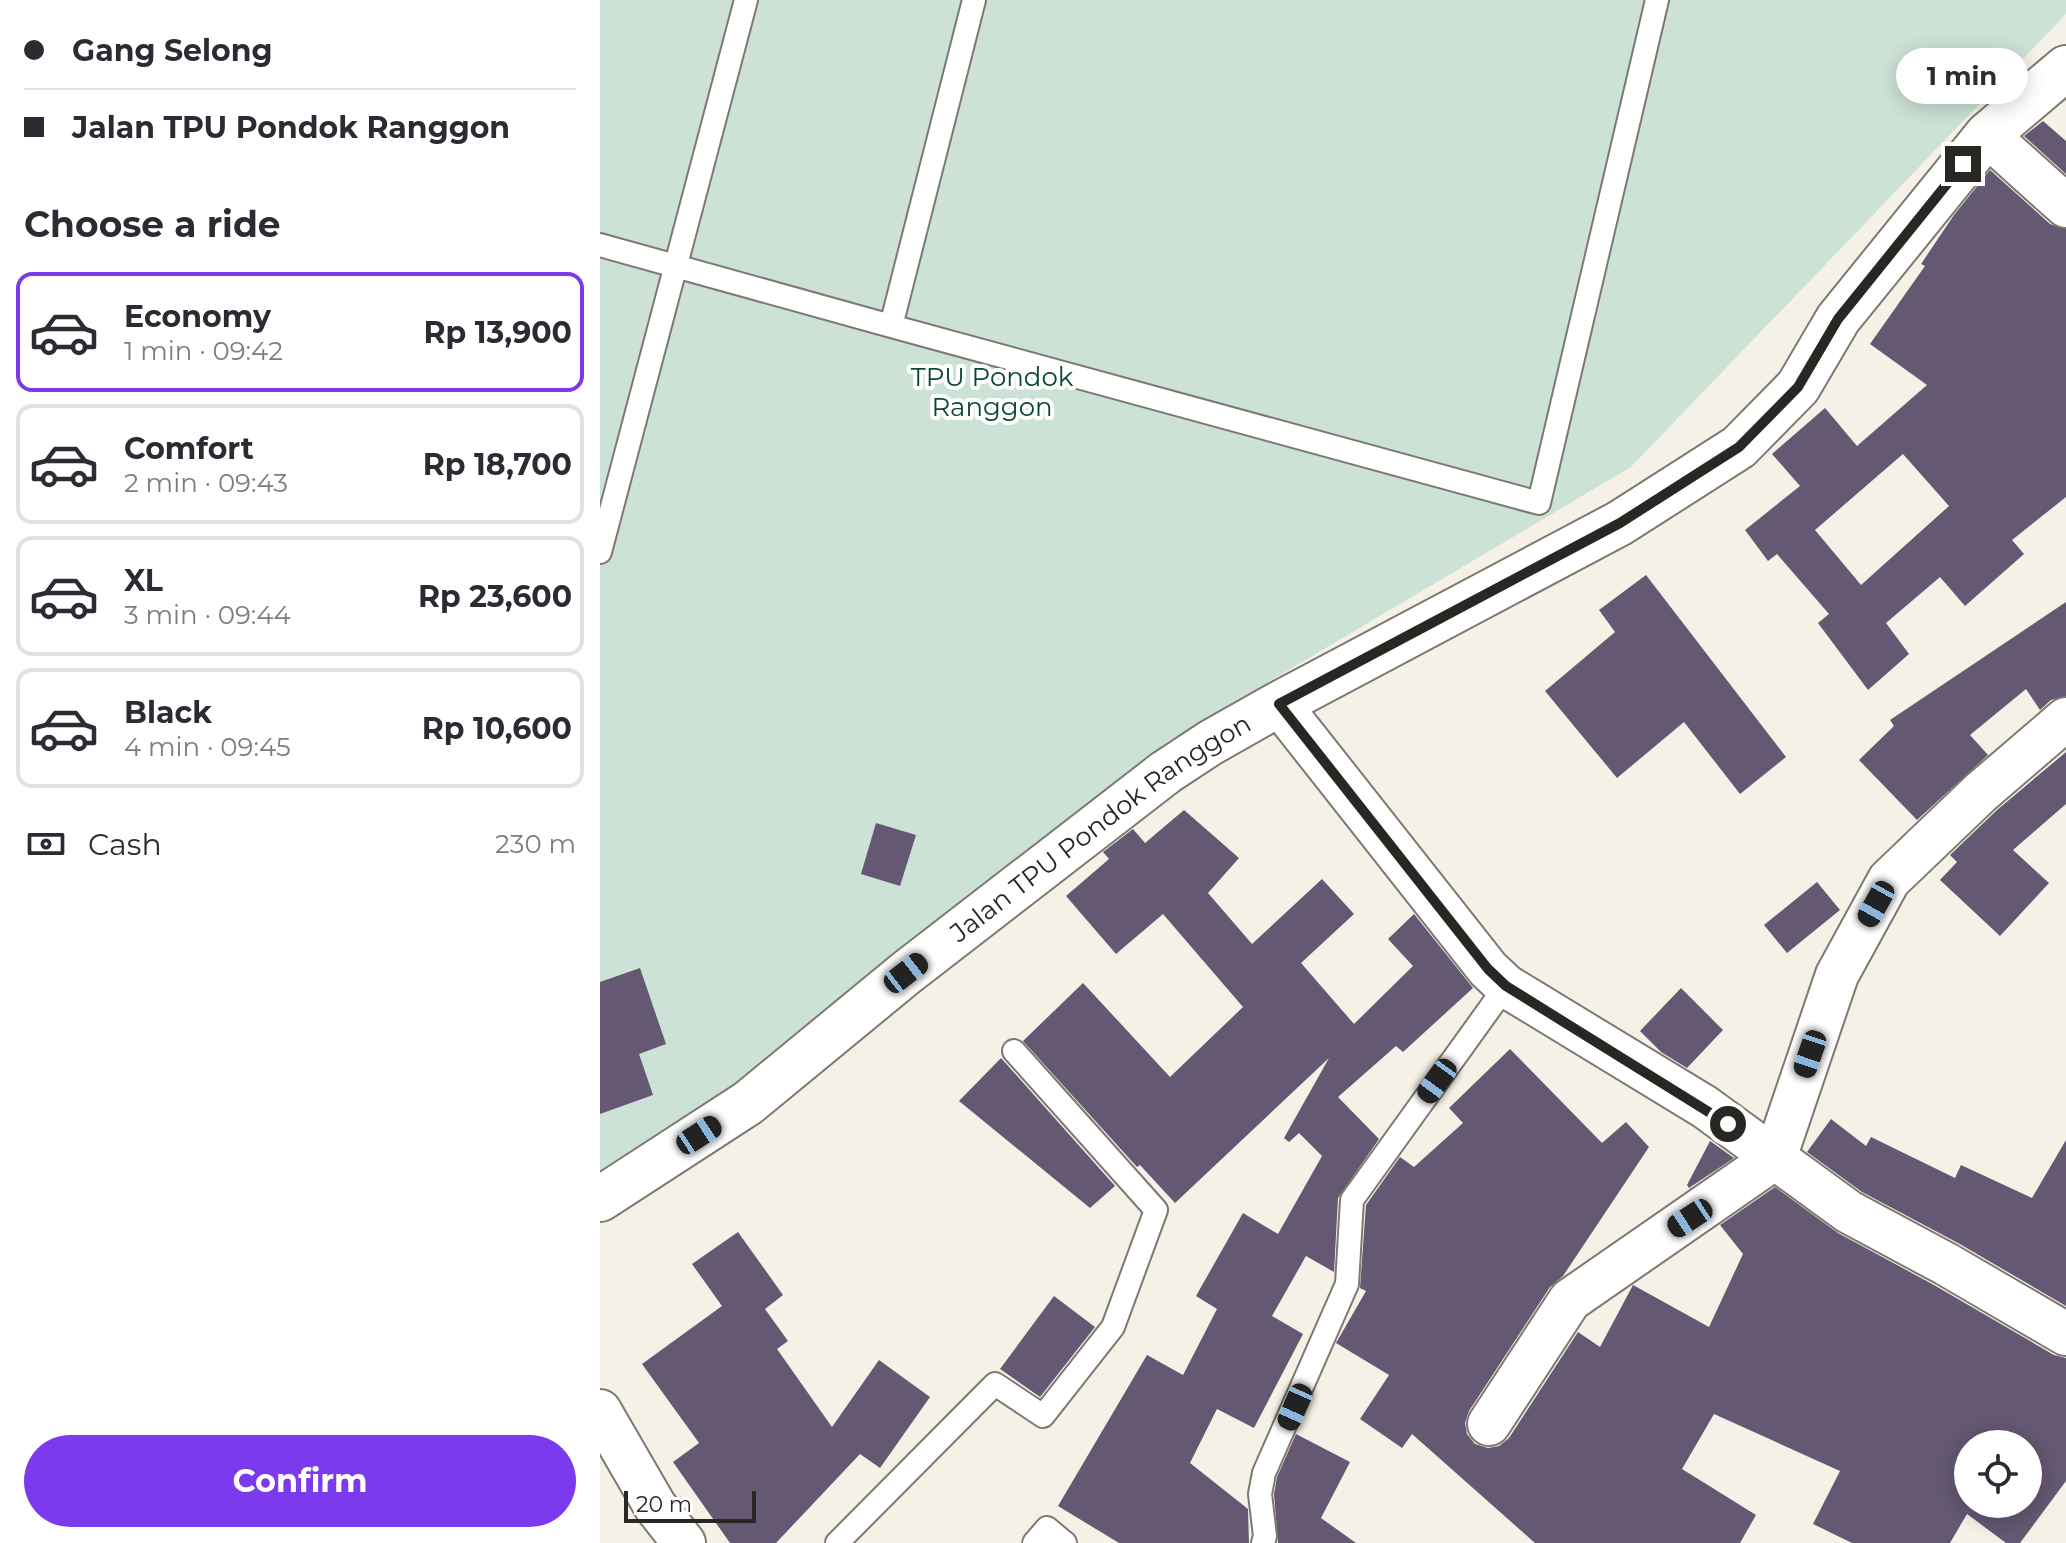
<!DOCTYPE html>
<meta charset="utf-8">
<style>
body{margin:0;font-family:Montserrat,sans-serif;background:#f7f7f7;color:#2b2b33;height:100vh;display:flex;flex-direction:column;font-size:30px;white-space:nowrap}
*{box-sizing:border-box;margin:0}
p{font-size:26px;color:#7c7c81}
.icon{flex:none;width:44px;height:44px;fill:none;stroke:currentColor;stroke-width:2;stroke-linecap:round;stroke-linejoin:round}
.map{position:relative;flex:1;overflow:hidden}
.details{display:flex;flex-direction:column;background:#fff;width:600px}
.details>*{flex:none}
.banner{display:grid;align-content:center;height:176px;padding:0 24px;background:#fff}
.buttons{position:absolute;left:1354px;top:1430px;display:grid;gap:16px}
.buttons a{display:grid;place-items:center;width:88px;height:88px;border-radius:50%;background:#fff;box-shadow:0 4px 20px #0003;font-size:40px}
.scale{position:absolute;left:24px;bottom:20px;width:132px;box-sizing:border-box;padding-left:8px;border:4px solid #292724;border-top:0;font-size:22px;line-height:28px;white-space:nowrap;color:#292724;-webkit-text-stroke:6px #fefefe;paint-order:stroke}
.end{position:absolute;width:36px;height:36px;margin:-18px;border:10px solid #292724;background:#fff;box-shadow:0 0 0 4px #fff}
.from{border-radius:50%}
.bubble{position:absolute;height:56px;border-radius:28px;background:#fff;box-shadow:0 4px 20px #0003;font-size:26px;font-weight:700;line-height:56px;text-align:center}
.car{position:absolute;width:24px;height:48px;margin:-24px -12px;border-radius:10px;box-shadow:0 0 6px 2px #0007;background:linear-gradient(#222 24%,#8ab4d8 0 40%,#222 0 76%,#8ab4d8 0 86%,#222 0)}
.banner b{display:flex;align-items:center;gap:28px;height:76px;font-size:30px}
.banner b+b{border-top:2px solid #e1e1e2}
.banner i{width:20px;height:20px;background:#2b2b33}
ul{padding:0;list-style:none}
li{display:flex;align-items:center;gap:24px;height:120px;margin:0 16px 12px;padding:0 8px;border:4px solid #e1e1e2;border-radius:16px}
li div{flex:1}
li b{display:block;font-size:30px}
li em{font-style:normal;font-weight:700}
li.on{border-color:#7c3aed}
li>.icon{width:72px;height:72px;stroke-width:1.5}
h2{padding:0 24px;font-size:36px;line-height:96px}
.pay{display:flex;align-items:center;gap:20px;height:88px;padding:0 24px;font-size:30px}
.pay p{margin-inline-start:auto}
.cta{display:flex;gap:16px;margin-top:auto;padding:16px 24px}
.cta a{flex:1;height:92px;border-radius:48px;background:#7c3aed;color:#fff;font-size:32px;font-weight:700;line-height:92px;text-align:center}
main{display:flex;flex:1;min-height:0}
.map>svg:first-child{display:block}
.green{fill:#cde2d6}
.building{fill:#645872;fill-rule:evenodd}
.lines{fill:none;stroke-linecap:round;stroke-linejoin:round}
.lane-casing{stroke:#7d7970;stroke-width:26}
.street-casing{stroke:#7d7970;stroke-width:46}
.secondary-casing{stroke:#7d7970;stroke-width:48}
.lane{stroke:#fff;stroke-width:22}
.street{stroke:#fff;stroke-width:42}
.secondary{stroke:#fff;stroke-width:44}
.route{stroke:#292724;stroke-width:10}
.labels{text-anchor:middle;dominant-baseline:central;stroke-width:8;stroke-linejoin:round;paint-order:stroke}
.park-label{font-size:26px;fill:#0c4930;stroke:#fefefe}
.street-label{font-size:26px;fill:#292724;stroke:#fefefe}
</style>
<main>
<section class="details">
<div class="banner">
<b><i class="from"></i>Gang Selong</b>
<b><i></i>Jalan TPU Pondok Ranggon</b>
</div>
<h2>Choose a ride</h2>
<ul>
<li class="on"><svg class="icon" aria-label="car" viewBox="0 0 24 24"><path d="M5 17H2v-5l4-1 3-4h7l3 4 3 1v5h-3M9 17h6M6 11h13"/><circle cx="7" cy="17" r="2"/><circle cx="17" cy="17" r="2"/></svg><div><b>Economy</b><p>1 min · 09:42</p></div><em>Rp 13,900</em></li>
<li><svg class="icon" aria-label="car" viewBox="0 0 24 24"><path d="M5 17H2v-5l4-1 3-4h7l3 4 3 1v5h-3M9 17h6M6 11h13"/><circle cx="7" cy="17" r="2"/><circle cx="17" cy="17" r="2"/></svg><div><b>Comfort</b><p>2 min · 09:43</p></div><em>Rp 18,700</em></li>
<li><svg class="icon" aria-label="car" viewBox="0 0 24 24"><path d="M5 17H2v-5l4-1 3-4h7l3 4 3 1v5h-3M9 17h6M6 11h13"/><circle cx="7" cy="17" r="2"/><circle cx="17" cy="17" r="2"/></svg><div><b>XL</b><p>3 min · 09:44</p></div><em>Rp 23,600</em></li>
<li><svg class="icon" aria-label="car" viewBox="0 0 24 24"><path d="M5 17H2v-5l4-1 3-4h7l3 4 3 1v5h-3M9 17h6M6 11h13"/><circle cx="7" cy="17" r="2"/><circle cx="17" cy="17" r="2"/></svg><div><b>Black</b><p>4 min · 09:45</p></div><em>Rp 10,600</em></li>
</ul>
<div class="pay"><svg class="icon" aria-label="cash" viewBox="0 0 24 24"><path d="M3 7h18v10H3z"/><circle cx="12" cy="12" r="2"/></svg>Cash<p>230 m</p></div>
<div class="cta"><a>Confirm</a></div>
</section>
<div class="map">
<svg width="1466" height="1543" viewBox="0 0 1466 1543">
<rect width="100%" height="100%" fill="#f5f1e7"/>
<path class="green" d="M0,0H1466V14L1031,467L567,742L98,1125L0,1190Z"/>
<path class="building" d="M1443,121L1466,141V174L1424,136Z
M1390,170L1450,224L1466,229V497L1412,540L1424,554L1365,606L1340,577L1286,623L1309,654L1268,690L1218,623L1229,614L1177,554L1168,561L1145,530L1200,486L1172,454L1225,408L1257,446L1327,385L1270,344L1325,266L1321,264L1354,215ZM1303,454L1349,506L1261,585L1215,530Z
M1046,575L1186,757L1140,794L1084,722L1017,778L945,691L1015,632L999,610Z
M1466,602V696L1451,700L1440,710L1426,689L1370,735L1388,755L1317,820L1259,760L1294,726L1290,720Z
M1466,752V804L1413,850L1449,883L1400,936L1340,880L1357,862L1350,855L1397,810Z
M584,810L639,858L608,893L652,944L722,879L754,914L701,963L754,1024L813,966L788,939L814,914L873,988L803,1052L796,1046L738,1097L779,1139L738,1198L734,1272L706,1256L672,1316L703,1334L654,1428L617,1409L590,1463L648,1509L649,1543H519L458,1506L547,1355L583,1375L617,1309L596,1296L643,1213L678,1234L722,1156L699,1133L689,1142L684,1138L729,1058L575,1203L540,1165L537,1167L423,1041L483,983L570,1077L643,1007L563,914L516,954L466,896L509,859L503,852L533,829L545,843Z
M276,823L316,835L300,886L261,874Z
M1217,882L1240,910L1187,953L1164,925Z
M40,968L66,1044L39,1054L53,1095L0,1114V982Z
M1081,988L1123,1030L1087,1068L1061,1052L1040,1031Z
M910,1049L1002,1143L1026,1122L1049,1147L963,1276L950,1287L869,1411L865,1423L867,1434L875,1444L888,1448L899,1446L909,1438L978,1332L1000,1347L1033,1285L1109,1327L1143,1254L1120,1225L1175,1187L1238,1233L1334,1285L1454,1355L1466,1358V1481L1420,1543H1406L1367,1514L1350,1543H1252L1213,1524L1240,1471L1114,1414L1082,1469L1156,1515L1140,1543H935L812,1434L802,1448L760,1419L789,1375L736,1343L766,1291L760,1288L766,1205L800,1157L814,1167L863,1123L849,1108ZM1368,1444H1428V1504H1368Z
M401,1058L515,1186L490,1208L359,1101Z
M1231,1119L1266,1146L1271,1137L1355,1178L1361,1165L1432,1198L1466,1140V1306L1358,1243L1262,1192L1207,1152Z
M1110,1141L1134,1158L1089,1188L1087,1185Z
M138,1232L183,1295L165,1309L188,1341L177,1349L232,1427L279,1360L330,1397L280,1468L260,1454L176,1543H130L73,1462L99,1443L42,1364L122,1306L92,1264Z
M454,1296L495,1327L440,1397L400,1369Z
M696,1434L750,1462L721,1518L756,1543H678L674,1494L677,1477Z"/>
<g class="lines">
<defs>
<path id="lane" d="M374,0L291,326L939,503L1057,0
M0,245L291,326
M0,552L146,0
M237,1543L395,1384L443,1416L513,1327L556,1210L414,1051
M434,1543L447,1528L465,1543
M663,1543L665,1536L660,1494L664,1473L747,1284L752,1200L906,986"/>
<path id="street" d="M1387,135L1466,206
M679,704L888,969L906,986L1105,1107L1249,1212L1346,1264L1466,1334
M0,1411L55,1506L84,1543
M889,1424L970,1300L1175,1158L1237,975L1289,880L1381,792L1466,719"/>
<g id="secondary">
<path id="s1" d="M0,1199L148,1103L306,973L566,772L610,743L679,704L1020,523L1139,447L1198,387L1238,319L1387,135L1466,68"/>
</g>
</defs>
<use href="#lane" class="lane-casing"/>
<use href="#street" class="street-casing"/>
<use href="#secondary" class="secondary-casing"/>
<use href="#lane" class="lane"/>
<use href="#street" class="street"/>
<use href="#secondary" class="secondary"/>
</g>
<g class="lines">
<path class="route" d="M1128,1124L906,986L888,969L679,704L1020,523L1139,447L1198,387L1238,319L1363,164"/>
</g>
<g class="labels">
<g class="park-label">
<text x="392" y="377">TPU Pondok<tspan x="392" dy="30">Ranggon</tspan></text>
</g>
<g class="street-label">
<text stroke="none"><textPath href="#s1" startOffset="624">Jalan TPU Pondok Ranggon</textPath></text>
</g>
</g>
</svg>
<div class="buttons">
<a><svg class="icon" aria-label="locate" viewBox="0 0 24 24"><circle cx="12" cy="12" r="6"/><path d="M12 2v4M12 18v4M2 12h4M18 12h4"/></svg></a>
</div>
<div class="scale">20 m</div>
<i class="end from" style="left:1128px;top:1124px"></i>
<i class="end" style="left:1363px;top:164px"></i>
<div class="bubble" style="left:1296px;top:48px;width:132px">1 min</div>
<i class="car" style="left:1276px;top:904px;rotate:209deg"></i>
<i class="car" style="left:306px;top:973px;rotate:52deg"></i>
<i class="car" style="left:1210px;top:1054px;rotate:199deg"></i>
<i class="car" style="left:837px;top:1081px;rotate:216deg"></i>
<i class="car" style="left:99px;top:1135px;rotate:57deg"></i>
<i class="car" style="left:1090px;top:1218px;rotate:237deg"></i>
<i class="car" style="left:695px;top:1407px;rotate:204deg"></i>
</div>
</main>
